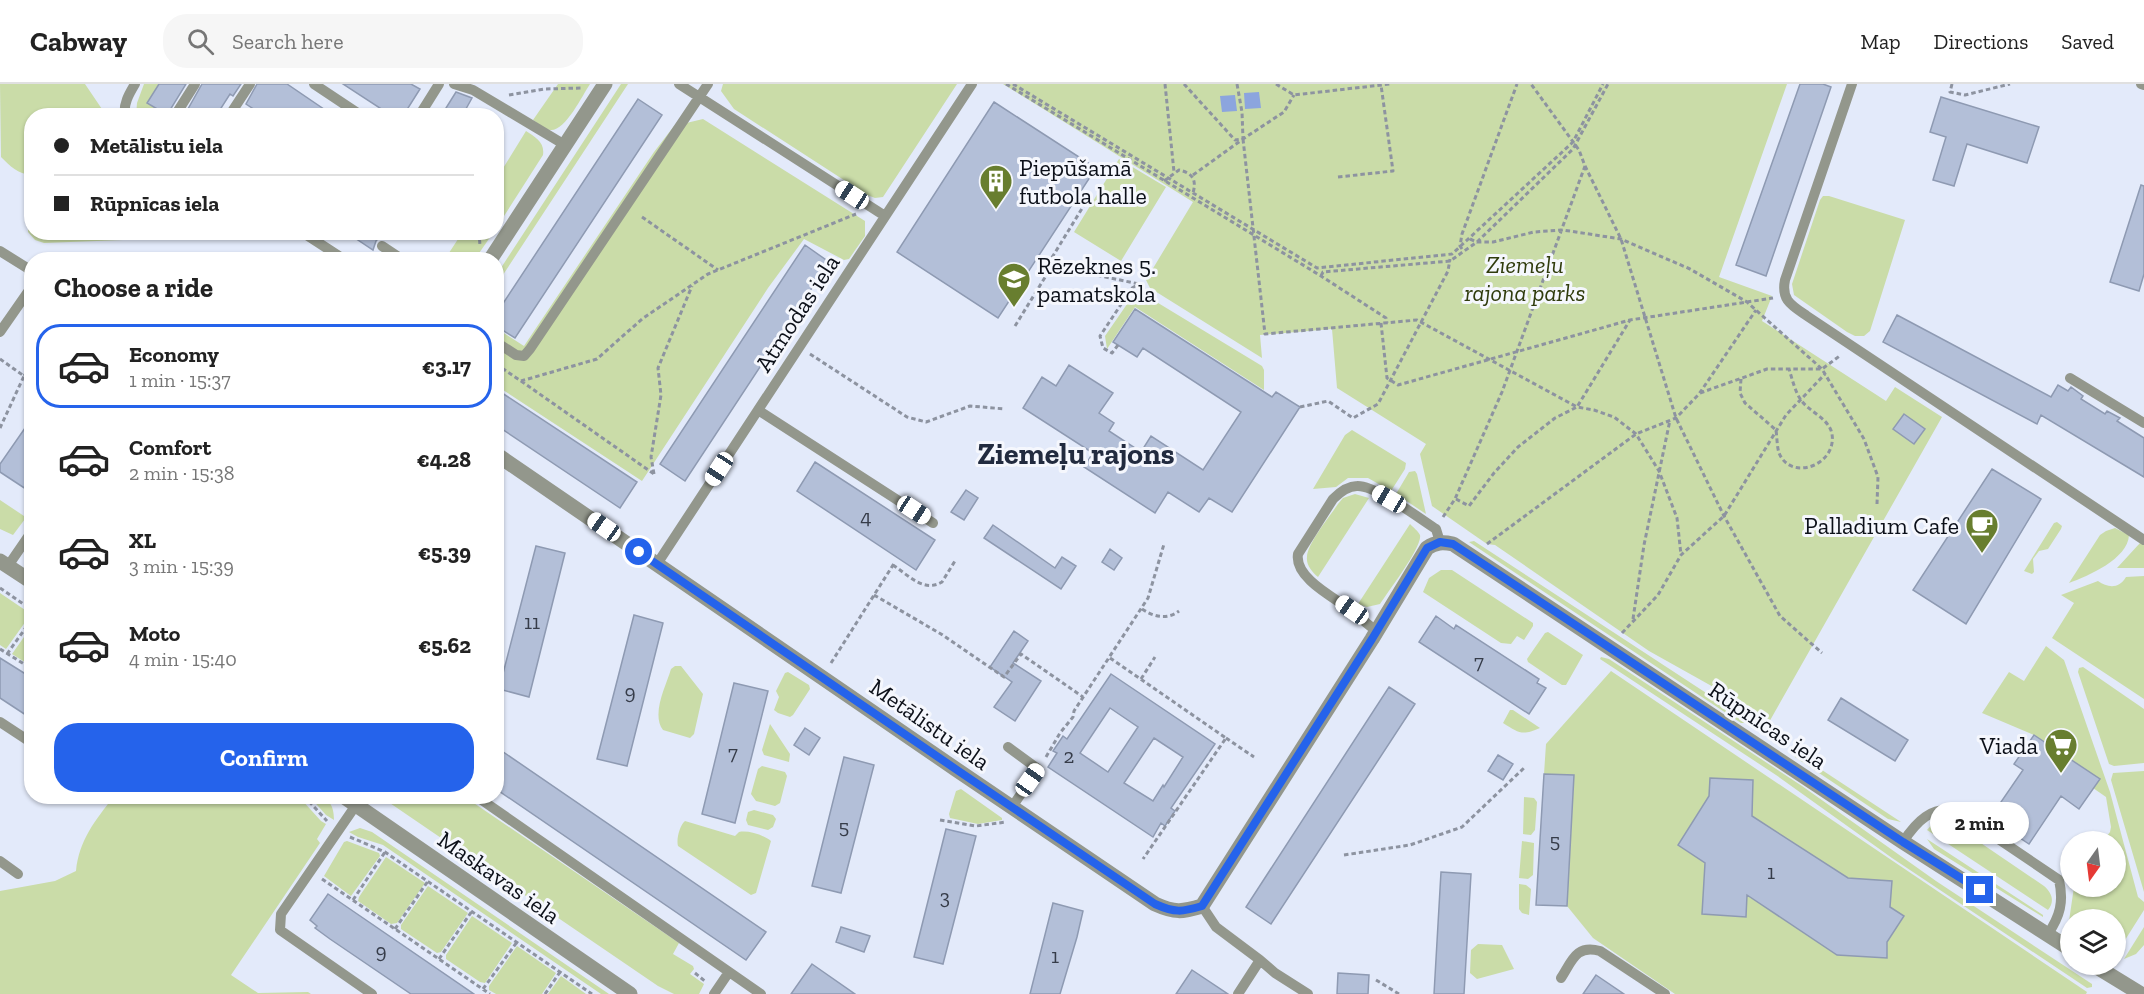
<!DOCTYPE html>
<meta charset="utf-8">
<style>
body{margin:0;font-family:"Zilla Slab",serif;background:#f6f6f6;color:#222;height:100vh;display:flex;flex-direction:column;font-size:22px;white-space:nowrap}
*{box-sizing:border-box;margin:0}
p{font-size:20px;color:#767676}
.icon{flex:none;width:33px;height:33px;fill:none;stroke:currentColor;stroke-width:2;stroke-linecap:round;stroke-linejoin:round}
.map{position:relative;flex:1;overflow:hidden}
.details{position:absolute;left:24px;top:168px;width:480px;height:552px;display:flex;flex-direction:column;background:#fff;border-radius:24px;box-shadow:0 2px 4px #0004}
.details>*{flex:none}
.banner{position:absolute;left:24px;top:24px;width:480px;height:132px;border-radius:24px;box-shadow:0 2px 4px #0004;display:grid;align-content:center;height:132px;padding:0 30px;background:#fff}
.needle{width:39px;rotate:194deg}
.controls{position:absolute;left:2060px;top:747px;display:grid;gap:12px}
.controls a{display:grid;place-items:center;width:66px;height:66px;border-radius:50%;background:#fff;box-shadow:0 2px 4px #0004;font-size:30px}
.end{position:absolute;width:27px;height:27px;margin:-14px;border:8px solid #2563eb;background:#fff;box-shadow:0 0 0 3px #fff}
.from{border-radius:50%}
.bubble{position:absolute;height:42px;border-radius:21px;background:#fff;box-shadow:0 2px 4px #0004;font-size:20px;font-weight:800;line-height:42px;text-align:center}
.car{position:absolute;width:18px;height:36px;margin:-18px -9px;border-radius:8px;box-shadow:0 0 4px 2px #0007;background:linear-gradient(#fff 24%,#345 0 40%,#fff 0 76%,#345 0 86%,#fff 0)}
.banner b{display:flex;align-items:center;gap:21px;height:57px;font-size:22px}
.banner b+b{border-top:2px solid #e0e0e0}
.banner i{width:15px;height:15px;background:#222}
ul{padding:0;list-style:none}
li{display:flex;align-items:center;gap:18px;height:84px;margin:0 12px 9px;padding:0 18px;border:3px solid transparent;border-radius:24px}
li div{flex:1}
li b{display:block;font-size:22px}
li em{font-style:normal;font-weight:800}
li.active{border-color:#2563eb}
li>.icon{width:54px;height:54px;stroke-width:1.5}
h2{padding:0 30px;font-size:27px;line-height:72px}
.cta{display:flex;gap:12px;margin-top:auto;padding:12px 30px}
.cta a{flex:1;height:69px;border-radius:24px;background:#2563eb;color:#fff;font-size:24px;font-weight:800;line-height:69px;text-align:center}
header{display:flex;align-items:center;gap:36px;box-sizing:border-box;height:84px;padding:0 30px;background:#fff;border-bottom:2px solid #e0e0e0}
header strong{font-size:28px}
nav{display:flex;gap:33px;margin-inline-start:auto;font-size:21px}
.search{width:420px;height:54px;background:#f6f6f6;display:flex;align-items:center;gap:15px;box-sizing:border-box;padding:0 21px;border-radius:24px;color:#767676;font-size:22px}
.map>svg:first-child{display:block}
.green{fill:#cadca8}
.water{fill:#8ca5de}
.building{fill:#b3bfd8;stroke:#8e9ab2;stroke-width:1.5;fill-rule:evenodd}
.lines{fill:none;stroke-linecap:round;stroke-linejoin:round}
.path{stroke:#8d93a0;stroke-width:3;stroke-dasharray:4.5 3;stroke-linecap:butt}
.lane{stroke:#93978c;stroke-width:10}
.street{stroke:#93978c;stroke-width:15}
.route{stroke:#2563eb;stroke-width:8}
.labels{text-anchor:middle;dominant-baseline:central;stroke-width:6;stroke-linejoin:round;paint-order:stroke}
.number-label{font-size:21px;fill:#363c49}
.poi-label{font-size:24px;fill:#0c1019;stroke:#f5f7fd;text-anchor:start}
.park-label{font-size:24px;font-style:italic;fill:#303c0d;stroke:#f5f7fd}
.street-label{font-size:24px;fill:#0c1019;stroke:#f5f7fd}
.district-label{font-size:30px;font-weight:bold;fill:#222b3f;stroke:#f5f7fd}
</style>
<header>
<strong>Cabway</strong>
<div class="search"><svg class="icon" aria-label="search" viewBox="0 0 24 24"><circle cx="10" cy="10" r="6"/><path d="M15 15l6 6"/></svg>Search here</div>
<nav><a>Map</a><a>Directions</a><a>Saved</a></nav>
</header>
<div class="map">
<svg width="2144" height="910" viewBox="0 0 2144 910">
<rect width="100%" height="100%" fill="#e3eafa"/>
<path class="green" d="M0,0H85L106,31L32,32L31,91C18,90 10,82 1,73Z
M144,0H159L148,19L168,31L136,32L137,19Z
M558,0H590C582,12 565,48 550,46C544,45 538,39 533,36Z
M621,0H628L497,200V190Z
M723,0H957L883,113L875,114L867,111L734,25L721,7Z
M1003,0H1787L1719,193L1772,212L1762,237L1886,317L1895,303L1942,333L1768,640L1733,614L1649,567L1495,461L1487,460L1432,422L1420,370L1426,360L1337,304L1332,245L1260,251L1262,274L1150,204L1146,196L1193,118Z
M703,35L865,137V152L849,175L844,176L804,155L768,204L642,397L497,302L496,244L524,262L654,68L674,42Z
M526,47C535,53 545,58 543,71L497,143V94Z
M1119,75L1166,103L1121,177L1074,148Z
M1823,112H1829L1905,136L1870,247L1864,252H1855L1847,248L1794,211L1792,200L1820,116Z
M31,132L32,148L149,149L123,156L44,159L35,156L28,148V138Z
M462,149H493L475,175H445Z
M1140,208L1262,282L1264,286V306L1135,223L1107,265L1105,252L1134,210Z
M1352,346L1406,379L1405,385L1391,407L1368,394H1348L1336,403L1313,405L1345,351Z
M1415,387L1417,390L1426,430L1396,410L1409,388Z
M1355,410L1369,414L1318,493C1312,488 1306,481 1307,473C1307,460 1330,432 1338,420L1343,414Z
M0,416L24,432L25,435L13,451L0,445Z
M2057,438L2062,442L2061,445L2048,465L2039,467L2033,475L2034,488L2032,490L2024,487L2054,439Z
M1410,440C1413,443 1418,447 1420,451C1423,462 1387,509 1380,520L1367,523L1358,520Z
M2115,444L2129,451C2128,475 2088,492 2069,499L2100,451L2106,447Z
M1474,457L1749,637L1747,639H1741L1469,458Z
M2140,459L2144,461V484H2117Z
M1441,486H1452L1533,539V542L1524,556L1517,552L1511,560L1501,559L1423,508L1429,494Z
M2144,492V615L2052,554L2074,519L2061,511L2098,497C2108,504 2119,505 2126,493Z
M0,509L31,530L6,565L0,561Z
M31,543V582L12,570Z
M1548,548L1583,571L1566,601H1562L1528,578L1527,575L1545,549Z
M2046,562L2064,576L2110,708L2138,813L2144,818V826L2120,864L2115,867V836H2070V840L2069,837L2074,803L2115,802V758L2103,757L2110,748L2111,743L2106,713L2093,704L2099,695L2034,651L1982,629L2009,588L2024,597Z
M1601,573L1609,575L1802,702L1936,797L2092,900V903L2087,904L1892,774L1776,691L1600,575Z
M675,582H681L703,610L694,650L690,654L663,646C651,630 666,602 671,585Z
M2083,583L2144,625V679L2114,682L2109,680L2078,588L2079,584Z
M1611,587L2087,908L2086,910H1675L1593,854L1567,822L1574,691L1544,690L1546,660Z
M788,588L809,601L810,605L793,631L790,633L778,629L774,626L779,613L776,607L785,589Z
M1510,626H1513L1540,644C1522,652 1519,649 1503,639Z
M770,640L790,670L789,678L764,671L762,666Z
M1790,665L1901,738L1888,735L1795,673Z
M762,682L785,688L787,692L780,719L775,722L756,717L751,710L758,685Z
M2144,687V808L2111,696L2113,689Z
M961,705L1002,734V736L978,740L950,734L949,730L956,707Z
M114,712H298L301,715L321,737L326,740L317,755L320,759L231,891L258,909L308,908L311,910H0V807L55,797L76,787C79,756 95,737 114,712Z
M444,712L465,713L679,859L673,870L693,882L694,885L690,890L704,900L699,910H674L658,902L381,713Z
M310,713C327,712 334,718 334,736L326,731Z
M1524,713L1534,714L1537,718L1535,746L1531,751L1523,750Z
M754,726L773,731L776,735L773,743L768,746L748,741L746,736L748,728Z
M1939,736H1947L2044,802C2052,809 2055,817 2048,826L1927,746L1934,738Z
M685,737L735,752L739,748C748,746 764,751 771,757L756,809L751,811L678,762C676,755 680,741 685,737Z
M360,744L372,748L609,910H601L383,761L358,753L349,748Z
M1927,755L2043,831V833L1934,765Z
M347,757L379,769L380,772L351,812L324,792L344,758Z
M1522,757L1534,759L1533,791L1528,795L1519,794Z
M386,773L425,799L397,839L391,840L358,817L359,813Z
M1519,800L1526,801L1531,805L1529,831L1522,829L1519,825Z
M428,802L468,829L441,868L437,869L401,845V841Z
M472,832L512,859L485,899L480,898L446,875V871Z
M2144,843V861L2136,870L2124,875Z
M1478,860L1502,861L1514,885L1477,895L1470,889L1471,866Z
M517,862L556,889L542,910H496L489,906V902Z
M561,892L586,910H548Z"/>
<path class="water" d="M1259,8L1261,24L1245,25L1244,9Z
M1235,11L1237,27L1222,28L1220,12Z"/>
<path class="building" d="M159,0H186L170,26L169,32L147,19Z
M202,0H241L233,12L230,10L216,32H184Z
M257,0H287L334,32H264L246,20Z
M343,0H411L420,5L403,32H392Z
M1800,0H1823L1831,3L1766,192L1736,181Z
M456,8L472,14L462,32H441Z
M1941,13L2039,43L2027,79L1967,60L1954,102L1933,96L1946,53L1930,48Z
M638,15L662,31L515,254L496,242V230Z
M994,18L1096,84L998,234L897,168Z
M2141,101L2144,102V190L2139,207L2110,198Z
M346,148H384L376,157L373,166Z
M805,161L829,178L685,397L660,380Z
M1135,225L1272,313L1276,308L1300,323L1232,428L1209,414L1199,428L1168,408L1155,429L1084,383L1093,369L1023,324L1042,293L1056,302L1069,281L1113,309L1099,329L1114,339L1109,347L1141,368L1151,352L1203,386L1241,328L1143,264L1137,273L1113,258Z
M1897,231L2051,313L2058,301L2068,307L2071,303L2083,312L2081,315L2105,330L2107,327L2120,334L2117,337L2144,354V393L2041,331L2037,340L1883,258Z
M496,305L637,398L620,424L496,341Z
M1904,330L1925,345L1914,360L1893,345Z
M32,334V409L0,388V380Z
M815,378L935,456L916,486L797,407Z
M1992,385L2041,415L1966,540L1913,506Z
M966,406L978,414L964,436L951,428Z
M993,441L1055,484L1062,473L1076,482L1061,505L984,454Z
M536,462L565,469L529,613L499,605Z
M1110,465L1122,474L1114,486L1102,478Z
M634,531L663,539L627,682L597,675Z
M1436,532L1454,545L1456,541L1539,595L1537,599L1546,604L1529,630L1419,558Z
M1014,547L1028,557L1013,579L1041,597L1015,637L994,623L1012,598L990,583Z
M0,574L32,594V635L0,614Z
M1111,590L1215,660L1171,724L1175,727L1165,742L1161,739L1153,753L1048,683L1057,669L1053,667L1063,652L1067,655ZM1110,624L1138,643L1108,688L1080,669ZM1154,654L1183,673L1164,703L1163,701L1153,717L1124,699Z
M734,599L768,607L735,739L702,730Z
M1389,603L1415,620L1271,840L1246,823Z
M1841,614L1908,656L1895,677L1828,636Z
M805,644L820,654L809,671L794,661Z
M2034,651L2100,695L2079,725L2061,712L2029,760L1990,734L2023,686L2014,680Z
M496,663L766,848L746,876L496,705Z
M1498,671L1513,680L1503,696L1488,687Z
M844,673L874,681L841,809L812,802Z
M1544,690L1574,691L1567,822L1536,821Z
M1710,694L1753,696L1752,732L1848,794L1892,797L1890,823L1904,832L1887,858V874L1837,871L1747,811L1746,833L1702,830L1705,779L1678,761L1709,712Z
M946,745L976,752L943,880L914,873Z
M1441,788L1471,790L1464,910H1434Z
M328,810L474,910H411L330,855L315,844L317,842L310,836Z
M1053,819L1083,827L1077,853L1060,910H1030Z
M841,843L870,852L864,868L836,858Z
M812,880L855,910H791Z
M1192,886L1228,910H1176Z
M1338,889L1369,891L1368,910H1337Z
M1596,891L1624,910H1583Z"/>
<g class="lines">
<path class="path" d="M1006,0L1321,192L1386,234L1387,239
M1013,0L1317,184L1452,170L1573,58L1603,0
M1165,0L1174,88
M1184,0L1235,56L1243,55L1284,28L1294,11
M1276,0L1294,11L1390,0
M1952,0L1950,8L1965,11L2010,0
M509,11L544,5L583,4
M1243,55L1265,250L1417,236L1577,323L1630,236
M1585,82L1621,155L1676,334L1724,432L1780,532L1822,569
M1193,91L1243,55L1242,28L1237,0
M1338,93L1393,87L1381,1
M1164,97L1179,86C1192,89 1197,95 1193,109
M642,133L718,186
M479,148L480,162
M1470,155L1477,158H1493L1534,148L1563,146L1621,155L1690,185L1747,218L1822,285L1864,355L1878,393L1877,420
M1462,165L1460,162L1462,150L1517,0
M1053,182L1139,200
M1321,192L1323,188L1450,177L1477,158L1573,65L1608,0
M1381,239L1387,294L1398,301L1630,236L1773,214
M1015,242L1052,182L1048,180L1086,118
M1118,261L1112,269L1103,264L1100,252L1132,204L1139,200
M810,270L907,333L926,338L970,322L1005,325
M0,275L24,292L0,344
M496,280L521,297L597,275L642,235L708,190L856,130
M24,292L32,281
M1741,295L1740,309L1745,319L1776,346C1777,353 1777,363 1779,369C1791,398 1837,381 1832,350C1829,334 1809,328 1801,316C1795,308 1792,294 1789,285
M521,297L654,390
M1700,309L1767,285H1822L1841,271
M1300,323L1328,317L1353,334L1378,320L1448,187L1450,175
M654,390L651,373L661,311L658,284L692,202
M1456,415L1469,422L1494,389L1518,363L1555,334L1577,323L1594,326L1614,333L1636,350L1659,387L1677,434L1681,471
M1443,433L1455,415L1502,308L1585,82L1579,66L1531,0
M1487,460L1636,350L1676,334L1699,310L1756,226
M893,481C908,491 924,509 942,498L955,477
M0,504L32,526
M874,511L941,550L1004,593L1021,570L1083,613
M1142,525C1154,533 1167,536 1179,527
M1633,535L1644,461L1670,336
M1622,549L1658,511L1681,471L1724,432L1786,331L1825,290
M0,565L32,585
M7,570L32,535
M1110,574L1226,654L1143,775
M831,579L895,478
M1141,595L1155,573
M1226,654L1254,673
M1046,673L1060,649L1073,633L1074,627L1148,514L1164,460
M304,712L327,737
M940,736L976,742L1006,738
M350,753L385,768L592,910
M1344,771L1410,761L1462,743L1524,684
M322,795L490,910
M353,816L385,768
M395,845L428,797
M439,875L472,827
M695,889L706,898
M1376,896L1399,910
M483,905L517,858
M545,910L560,888"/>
<path class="lane" d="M314,0L362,32
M454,0L473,6L565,61
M679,0L885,132
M1852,0L1785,196C1781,216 1791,221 1807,232L2144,456
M2141,0L2144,1
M176,30L195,0
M125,32C123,20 129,10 135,0
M242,32L233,26L250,0
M419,32L439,0
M302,148L345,176
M382,162L403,176
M0,167L32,187
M0,248L32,202
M496,258L516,271L524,272L530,265L708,0
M2070,294L2144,339
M758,326L933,439
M657,480L972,0
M8,482L32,447
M1377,547C1367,541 1360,533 1351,526C1335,514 1294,494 1298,470L1333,415C1339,409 1347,402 1357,402C1375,401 1419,434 1436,445L1440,458
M0,638L32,659
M1008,663L1038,685L1012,723
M476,712L761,910
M356,721L281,830L280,846L372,910
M1903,758C1916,738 1932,721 1957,727L2059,796C2064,818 2060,832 2048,850
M0,777L18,790
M1202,822L1216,843L1260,876L1238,910
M1260,876L1275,889L1308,910
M1561,894C1572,877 1576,860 1600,867L1665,910
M714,910L729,888"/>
<path class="street" d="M490,176L605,0
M496,370L957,686L1155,820C1175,829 1182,828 1202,822L1372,555L1427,464C1436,458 1443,458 1453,460L1903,758L2070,865
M0,477L32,498
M343,712L630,910
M2092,880L2141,910"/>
</g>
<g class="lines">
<path class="route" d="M639,468L957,686L1155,820C1175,829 1182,828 1202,822L1372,555L1427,464L1440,458L1453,460L1903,758L1980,806"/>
</g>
<defs>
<symbol id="building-pin" viewBox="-11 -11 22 30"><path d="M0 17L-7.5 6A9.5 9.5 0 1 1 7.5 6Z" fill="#687e2f" stroke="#f5f7fd"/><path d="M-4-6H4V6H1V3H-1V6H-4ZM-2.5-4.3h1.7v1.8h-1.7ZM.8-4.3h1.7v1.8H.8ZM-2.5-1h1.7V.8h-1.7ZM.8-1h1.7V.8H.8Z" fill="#fff"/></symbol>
<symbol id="school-pin" viewBox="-11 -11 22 30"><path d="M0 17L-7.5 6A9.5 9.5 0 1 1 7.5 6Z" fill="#687e2f" stroke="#f5f7fd"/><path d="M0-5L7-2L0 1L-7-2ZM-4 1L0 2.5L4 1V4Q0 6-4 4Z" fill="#fff"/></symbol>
<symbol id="cafe-pin" viewBox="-11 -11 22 30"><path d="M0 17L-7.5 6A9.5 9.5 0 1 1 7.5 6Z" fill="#687e2f" stroke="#f5f7fd"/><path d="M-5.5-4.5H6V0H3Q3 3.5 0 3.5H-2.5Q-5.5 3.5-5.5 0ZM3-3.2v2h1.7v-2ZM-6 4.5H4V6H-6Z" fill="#fff"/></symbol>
<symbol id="supermarket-pin" viewBox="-11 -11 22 30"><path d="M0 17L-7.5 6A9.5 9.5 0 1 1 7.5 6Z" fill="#687e2f" stroke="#f5f7fd"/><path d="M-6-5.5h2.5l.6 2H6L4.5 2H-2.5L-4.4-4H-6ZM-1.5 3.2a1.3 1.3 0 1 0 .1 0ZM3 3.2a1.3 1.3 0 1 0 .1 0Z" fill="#fff"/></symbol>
</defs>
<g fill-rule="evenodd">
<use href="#building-pin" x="977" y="78" width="38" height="52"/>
<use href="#school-pin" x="995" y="176" width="38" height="52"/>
<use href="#cafe-pin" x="1963" y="422" width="38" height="52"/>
<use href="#supermarket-pin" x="2042" y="642" width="38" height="52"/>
</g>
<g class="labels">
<g class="number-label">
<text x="866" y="432">4</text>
<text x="532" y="537">11</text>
<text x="1479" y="577">7</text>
<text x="630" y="607">9</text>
<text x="733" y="668">7</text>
<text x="1069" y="671">2</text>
<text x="844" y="742">5</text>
<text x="1555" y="756">5</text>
<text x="1771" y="787">1</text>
<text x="945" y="812">3</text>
<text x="381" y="866">9</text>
<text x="1055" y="871">1</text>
</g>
<g class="poi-label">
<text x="1019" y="83">Piepūšamā<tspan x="1019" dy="28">futbola halle</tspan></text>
<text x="1037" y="181">Rēzeknes 5.<tspan x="1037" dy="28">pamatskola</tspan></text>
<text x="1959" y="441" text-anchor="end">Palladium Cafe</text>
<text x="2038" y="661" text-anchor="end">Viada</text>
</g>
<g class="park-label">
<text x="1525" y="180">Ziemeļu<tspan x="1525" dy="28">rajona parks</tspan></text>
</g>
<g class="street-label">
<text transform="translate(797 229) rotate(-57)">Atmodas iela</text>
<text transform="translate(930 640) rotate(35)">Metālistu iela</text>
<text transform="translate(1768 641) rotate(34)">Rūpnīcas iela</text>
<text transform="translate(499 793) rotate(35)">Maskavas iela</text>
</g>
<g class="district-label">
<text x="1076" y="370">Ziemeļu rajons</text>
</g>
</g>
</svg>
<div class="controls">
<a><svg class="needle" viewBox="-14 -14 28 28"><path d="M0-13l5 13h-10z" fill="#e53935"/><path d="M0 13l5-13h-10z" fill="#767676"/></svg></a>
<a><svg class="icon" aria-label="layers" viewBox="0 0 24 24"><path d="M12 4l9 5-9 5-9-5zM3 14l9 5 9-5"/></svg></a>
</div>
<i class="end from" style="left:639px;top:468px"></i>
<i class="end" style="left:1980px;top:806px"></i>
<div class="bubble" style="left:1930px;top:718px;width:99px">2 min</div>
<i class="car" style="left:852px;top:111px;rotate:303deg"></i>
<i class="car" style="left:719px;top:385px;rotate:213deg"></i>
<i class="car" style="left:1389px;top:415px;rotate:300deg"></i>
<i class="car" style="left:914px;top:426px;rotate:123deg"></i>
<i class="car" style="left:604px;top:443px;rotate:305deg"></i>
<i class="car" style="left:1352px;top:526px;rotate:305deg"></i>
<i class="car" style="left:1030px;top:696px;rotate:35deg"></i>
<div class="banner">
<b><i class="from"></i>Metālistu iela</b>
<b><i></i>Rūpnīcas iela</b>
</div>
<section class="details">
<h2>Choose a ride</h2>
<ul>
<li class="active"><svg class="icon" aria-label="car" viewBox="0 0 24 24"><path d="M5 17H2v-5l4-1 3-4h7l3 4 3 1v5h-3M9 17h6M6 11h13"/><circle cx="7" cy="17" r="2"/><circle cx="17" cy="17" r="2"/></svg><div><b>Economy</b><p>1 min · 15:37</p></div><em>€3.17</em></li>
<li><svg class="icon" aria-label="car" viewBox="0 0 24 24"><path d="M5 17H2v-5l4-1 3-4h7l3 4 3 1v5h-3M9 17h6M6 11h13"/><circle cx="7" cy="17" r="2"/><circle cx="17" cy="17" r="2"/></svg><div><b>Comfort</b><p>2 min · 15:38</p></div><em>€4.28</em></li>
<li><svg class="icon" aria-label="car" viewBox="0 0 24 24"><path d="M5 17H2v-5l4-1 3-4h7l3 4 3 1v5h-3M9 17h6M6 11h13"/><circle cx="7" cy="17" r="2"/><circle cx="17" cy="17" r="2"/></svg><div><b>XL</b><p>3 min · 15:39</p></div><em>€5.39</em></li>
<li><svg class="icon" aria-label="car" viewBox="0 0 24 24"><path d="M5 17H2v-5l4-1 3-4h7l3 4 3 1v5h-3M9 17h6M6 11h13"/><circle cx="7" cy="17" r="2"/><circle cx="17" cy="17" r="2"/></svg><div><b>Moto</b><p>4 min · 15:40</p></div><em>€5.62</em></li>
</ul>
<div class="cta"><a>Confirm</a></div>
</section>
</div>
